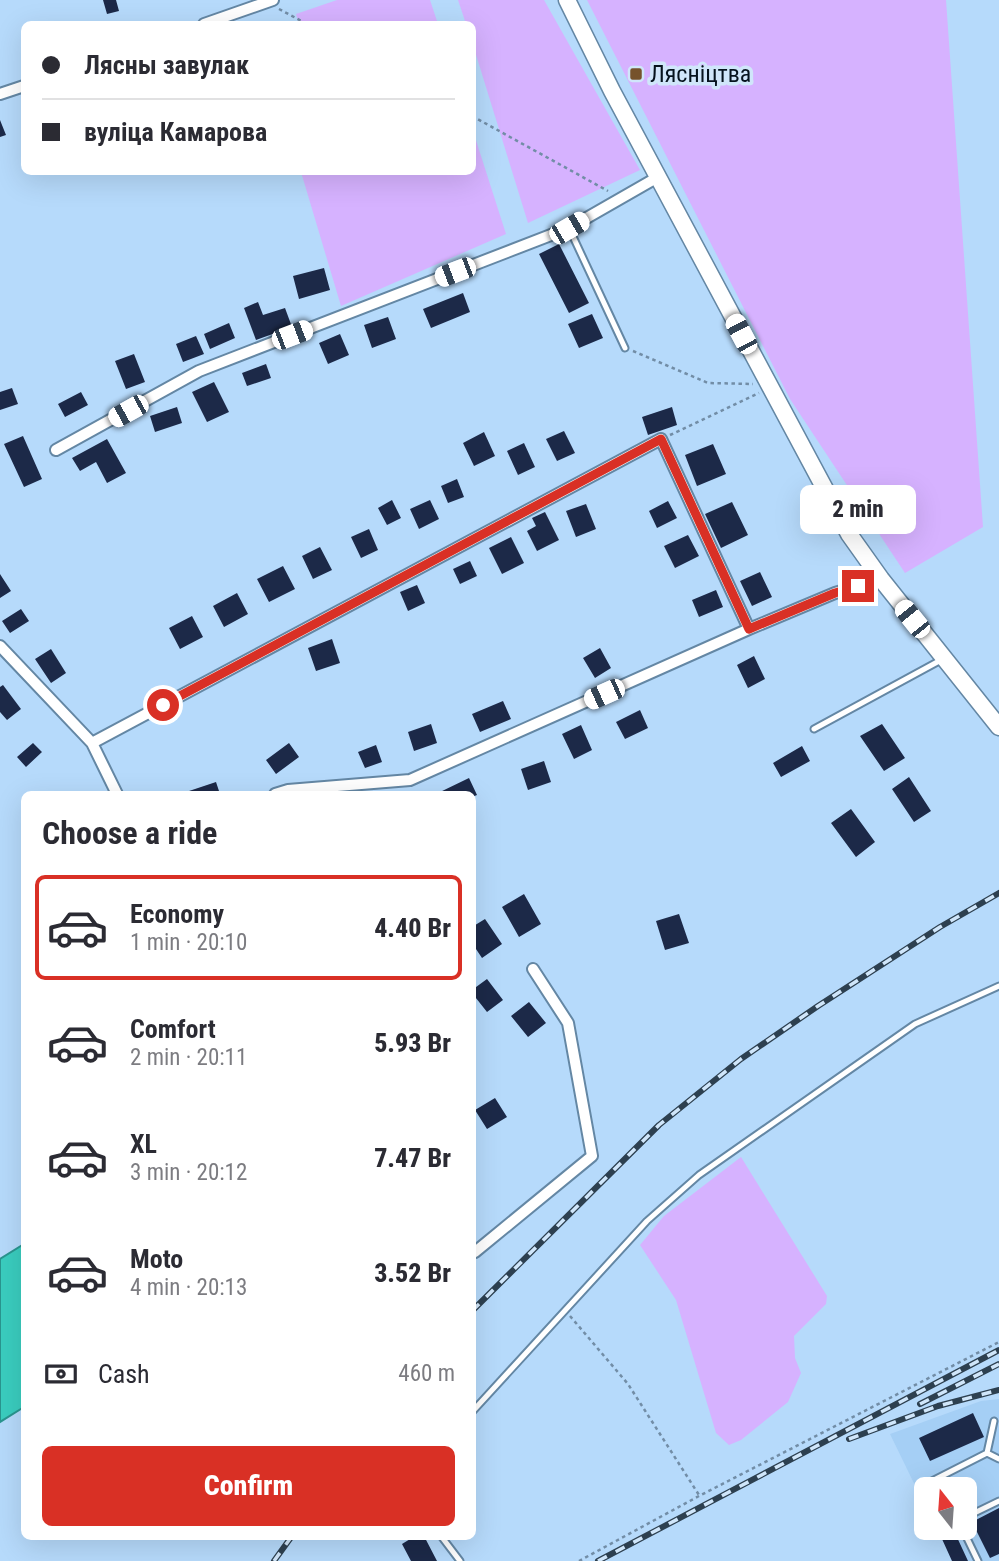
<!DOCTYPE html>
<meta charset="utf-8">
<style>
body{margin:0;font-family:"Roboto Condensed",sans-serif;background:#f2f2f3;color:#2b2b33;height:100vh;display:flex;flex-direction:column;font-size:26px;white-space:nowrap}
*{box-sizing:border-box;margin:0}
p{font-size:23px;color:#7c7c81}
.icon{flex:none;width:38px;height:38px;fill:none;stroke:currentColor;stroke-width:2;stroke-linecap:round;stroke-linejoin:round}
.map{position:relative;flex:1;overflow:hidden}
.drawer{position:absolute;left:21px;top:791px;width:455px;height:749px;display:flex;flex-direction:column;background:#fff;border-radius:10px;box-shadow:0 7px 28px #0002}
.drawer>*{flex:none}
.top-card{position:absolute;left:21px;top:21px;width:455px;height:154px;border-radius:10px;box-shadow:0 7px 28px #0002;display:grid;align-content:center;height:154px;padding:0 21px;background:#fff}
.needle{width:46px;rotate:343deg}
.buttons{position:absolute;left:914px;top:1477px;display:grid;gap:14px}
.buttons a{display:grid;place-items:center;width:63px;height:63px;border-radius:10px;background:#fff;box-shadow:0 7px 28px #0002;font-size:35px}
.end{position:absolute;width:32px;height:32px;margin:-16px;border:9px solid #d93025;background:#fff;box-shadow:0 0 0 4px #fff}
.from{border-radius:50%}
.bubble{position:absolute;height:49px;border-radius:10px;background:#fff;box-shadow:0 7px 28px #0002;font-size:23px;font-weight:800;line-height:49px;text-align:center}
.car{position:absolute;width:21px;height:42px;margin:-21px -10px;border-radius:9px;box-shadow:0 0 5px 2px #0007;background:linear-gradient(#fff 24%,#345 0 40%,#fff 0 76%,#345 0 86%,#fff 0)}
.top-card b{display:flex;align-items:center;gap:24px;height:66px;font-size:26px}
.top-card b+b{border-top:2px solid #e1e1e2}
.top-card i{width:18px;height:18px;background:#2b2b33}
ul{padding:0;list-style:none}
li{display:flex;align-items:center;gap:21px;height:105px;margin:0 14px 10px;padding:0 7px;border:4px solid transparent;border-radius:10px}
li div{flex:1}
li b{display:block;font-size:26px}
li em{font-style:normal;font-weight:800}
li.current{border-color:#d93025}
li>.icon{width:63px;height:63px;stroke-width:1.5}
h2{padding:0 21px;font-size:32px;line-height:84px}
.pay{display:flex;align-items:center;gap:18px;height:77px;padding:0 21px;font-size:26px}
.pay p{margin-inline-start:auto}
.action{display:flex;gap:14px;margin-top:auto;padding:14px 21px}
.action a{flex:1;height:80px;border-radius:10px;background:#d93025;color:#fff;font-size:28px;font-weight:800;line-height:80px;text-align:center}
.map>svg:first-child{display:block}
.built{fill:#a5cff5}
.green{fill:#d6b2ff}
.water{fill:#3acdbf;stroke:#2a958f;stroke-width:2}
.building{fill:#1c2948}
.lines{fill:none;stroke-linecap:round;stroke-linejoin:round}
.lane-casing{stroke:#6487a4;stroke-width:9}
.street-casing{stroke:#6487a4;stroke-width:14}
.secondary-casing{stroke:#6487a4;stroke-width:19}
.path{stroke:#728da6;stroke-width:2.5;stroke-dasharray:3.5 3.5;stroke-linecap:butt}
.lane{stroke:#fff;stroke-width:5}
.street{stroke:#fff;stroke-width:10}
.secondary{stroke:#fff;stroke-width:16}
.rail-casing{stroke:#2d4050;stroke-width:6}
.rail{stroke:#d0e6fa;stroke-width:3.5;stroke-dasharray:10;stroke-linecap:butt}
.route{stroke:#d93025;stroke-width:9}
.poi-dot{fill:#76522c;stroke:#d0e6fa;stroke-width:2.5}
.labels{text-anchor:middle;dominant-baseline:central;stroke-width:7;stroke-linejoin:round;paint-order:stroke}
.poi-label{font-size:24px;fill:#06131e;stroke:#d0e6fa;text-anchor:start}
</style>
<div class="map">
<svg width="999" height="1561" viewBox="0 0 999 1561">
<rect width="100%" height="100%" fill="#b6dafb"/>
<path class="built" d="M999,1399V1561H968L942,1539L936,1528H964V1489H926V1508L890,1434L981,1401Z"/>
<path class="green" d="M337,0H430L438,24H299L296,14Z
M458,0H544L640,170L528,223L473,45L472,24H466Z
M587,0H946L983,527L905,573L790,399Z
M473,131L506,234L341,306L301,172H472Z
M741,1157L827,1296L826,1304L794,1336L795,1358L801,1373L788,1402L741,1440L729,1445L716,1433L676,1300L640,1245L664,1216Z"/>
<path class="water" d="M24,1244V1407L0,1422V1259Z"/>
<path class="building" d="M103,0H116L119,11L107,14Z
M0,120L6,135L0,137Z
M559,244L589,303L569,313L539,254Z
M324,268L330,290L299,299L293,276Z
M463,293L470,312L431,328L423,309Z
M258,302L263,315L285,308L292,327L256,340L244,308Z
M592,314L603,338L579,348L568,324Z
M388,317L396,339L372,348L364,325Z
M229,323L235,338L210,349L204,334Z
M340,334L349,355L328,364L319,343Z
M196,336L204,354L183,362L176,344Z
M134,354L145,382L126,389L115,361Z
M266,364L271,378L247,386L242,373Z
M214,382L229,412L207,422L192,392Z
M12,388L18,404L0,410V392Z
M81,392L88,405L65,417L58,404Z
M177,407L182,423L155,432L150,416Z
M672,407L677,425L648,435L642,417Z
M564,431L575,453L557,461L546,439Z
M484,432L495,456L474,466L463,443Z
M23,436L42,479L24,487L4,444Z
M107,439L126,473L107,483L96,462L80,471L72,458Z
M524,443L535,467L518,475L507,451Z
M713,444L726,474L697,486L685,455Z
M457,479L464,497L448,503L441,486Z
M392,500L401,518L387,525L378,508Z
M430,500L439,519L419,529L410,509Z
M668,501L677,518L657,528L649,511Z
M732,502L748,535L721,548L705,514Z
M586,504L596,529L576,537L566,511Z
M545,512L559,540L537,551L527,531L536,526L532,518Z
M369,529L378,550L361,558L351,537Z
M688,535L699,556L675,568L664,546Z
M511,537L524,563L502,574L489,548Z
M320,547L332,570L313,579L302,556Z
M470,561L477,576L460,584L453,569Z
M283,566L295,589L269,602L257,579Z
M760,572L772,597L752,606L740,581Z
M0,574L11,591L0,598Z
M417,585L425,603L408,611L400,592Z
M716,590L723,607L699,617L692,600Z
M237,593L248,614L224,627L213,606Z
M21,609L29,621L10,633L2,621Z
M192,616L203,637L180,649L169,628Z
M332,639L340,663L316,671L308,648Z
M600,648L611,668L595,678L583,658Z
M51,649L66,673L51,683L35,659Z
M754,656L765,679L748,688L737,665Z
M3,685L21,709L7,720L0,712V687Z
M503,701L511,719L480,732L472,714Z
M640,710L648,728L625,739L616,722Z
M431,724L437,743L414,751L408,732Z
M882,724L905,758L884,771L860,736Z
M581,725L592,750L574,759L562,734Z
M33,743L42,752L26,767L17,757Z
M289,743L299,757L276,774L266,760Z
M376,745L382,762L365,768L358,752Z
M802,746L810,761L781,777L773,763Z
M544,761L551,782L528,790L521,769Z
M909,777L931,811L914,822L892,789Z
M469,778L477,795L472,797V794H439L438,793Z
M216,782L220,794H180Z
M851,809L875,842L856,857L831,823Z
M524,894L541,924L519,937L502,907Z
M679,914L689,943L665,950L656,921Z
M485,919L502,944L482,958L472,943V927Z
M487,979L503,1000L487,1012L472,993V990Z
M529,1002L546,1023L528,1037L511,1016Z
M495,1098L507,1117L487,1129L475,1110Z
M973,1413L984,1437L930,1461L919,1438Z
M999,1508V1554L990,1558L972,1522Z
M955,1533L968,1561H952L942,1539Z
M415,1536H424L437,1561H411L402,1544Z"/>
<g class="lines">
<defs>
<path id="lane" d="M569,228L625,348
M814,729L941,660
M472,1412L647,1221L699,1175L915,1024L999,986
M987,1453L994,1421
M931,1489L928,1483L987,1453L999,1459
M964,1518L999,1501
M962,1528L978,1561
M441,1536L460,1561"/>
<path id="street" d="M204,24L273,0
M0,94L24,86
M56,450L199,371L569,228L658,177
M0,646L92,743L117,794
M92,743L661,439L749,629
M275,794L288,790L410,780L749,629L835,593L881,579
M472,1250L475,1252L592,1156L568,1023L533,969"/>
<path id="secondary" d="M567,0L612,91L849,534L881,579L999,727"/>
</defs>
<use href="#lane" class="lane-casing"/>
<use href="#street" class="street-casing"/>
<use href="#secondary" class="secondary-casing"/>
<path class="path" d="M279,9L307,24
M472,116L608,191
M633,351L708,383L753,384
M670,435L759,393
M570,1316L628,1384L699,1495
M579,1561L699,1496L999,1342"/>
<use href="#lane" class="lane"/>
<use href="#street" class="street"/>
<use href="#secondary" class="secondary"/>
<defs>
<path id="rail" d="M472,1311L659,1125L741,1059L818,1006L940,927L999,893
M920,1404L999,1364
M849,1439L938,1406L999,1390
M274,1561L292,1536
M598,1561L999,1350"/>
</defs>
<use href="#rail" class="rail-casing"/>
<use href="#rail" class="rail"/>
</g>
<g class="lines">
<path class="route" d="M163,705L661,439L749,629L835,593L858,586"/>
</g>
<rect class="poi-dot" x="629" y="67" width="14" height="14" rx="3.5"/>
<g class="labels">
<g class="poi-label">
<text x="650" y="74">Лясніцтва</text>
</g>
</g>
</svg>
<div class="buttons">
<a><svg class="needle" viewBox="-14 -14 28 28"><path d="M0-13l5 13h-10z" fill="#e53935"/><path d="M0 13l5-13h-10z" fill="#7c7c81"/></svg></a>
</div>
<i class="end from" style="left:163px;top:705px"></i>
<i class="end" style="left:858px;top:586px"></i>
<div class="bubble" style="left:800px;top:485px;width:116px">2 min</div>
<i class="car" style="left:569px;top:228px;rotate:60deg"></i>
<i class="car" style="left:455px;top:272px;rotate:249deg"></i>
<i class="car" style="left:741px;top:334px;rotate:332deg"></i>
<i class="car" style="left:292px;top:335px;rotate:69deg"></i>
<i class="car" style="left:128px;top:411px;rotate:241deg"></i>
<i class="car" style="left:912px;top:619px;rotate:321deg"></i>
<i class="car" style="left:604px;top:694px;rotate:246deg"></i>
<div class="top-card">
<b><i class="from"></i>Лясны завулак</b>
<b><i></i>вуліца Камарова</b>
</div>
<section class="drawer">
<h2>Choose a ride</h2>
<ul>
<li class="current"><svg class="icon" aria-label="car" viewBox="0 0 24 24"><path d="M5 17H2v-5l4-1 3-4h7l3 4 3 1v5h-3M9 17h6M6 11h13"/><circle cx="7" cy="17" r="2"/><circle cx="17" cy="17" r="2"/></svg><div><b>Economy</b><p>1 min · 20:10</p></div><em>4.40 Br</em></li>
<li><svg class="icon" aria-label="car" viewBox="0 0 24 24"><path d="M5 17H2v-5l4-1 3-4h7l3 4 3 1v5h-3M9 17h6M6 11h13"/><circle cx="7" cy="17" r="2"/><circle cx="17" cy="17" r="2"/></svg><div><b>Comfort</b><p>2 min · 20:11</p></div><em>5.93 Br</em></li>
<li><svg class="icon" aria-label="car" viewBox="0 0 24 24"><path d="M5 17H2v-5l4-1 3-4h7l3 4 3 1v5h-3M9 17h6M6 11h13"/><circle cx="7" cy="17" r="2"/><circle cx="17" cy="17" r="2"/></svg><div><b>XL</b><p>3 min · 20:12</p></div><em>7.47 Br</em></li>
<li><svg class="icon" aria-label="car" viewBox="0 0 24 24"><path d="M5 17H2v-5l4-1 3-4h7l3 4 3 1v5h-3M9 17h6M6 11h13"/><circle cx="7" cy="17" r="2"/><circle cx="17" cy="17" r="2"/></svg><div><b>Moto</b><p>4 min · 20:13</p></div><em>3.52 Br</em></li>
</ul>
<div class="pay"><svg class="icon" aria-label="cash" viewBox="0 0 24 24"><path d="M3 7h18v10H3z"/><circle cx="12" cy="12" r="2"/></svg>Cash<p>460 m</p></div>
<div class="action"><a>Confirm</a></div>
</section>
</div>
